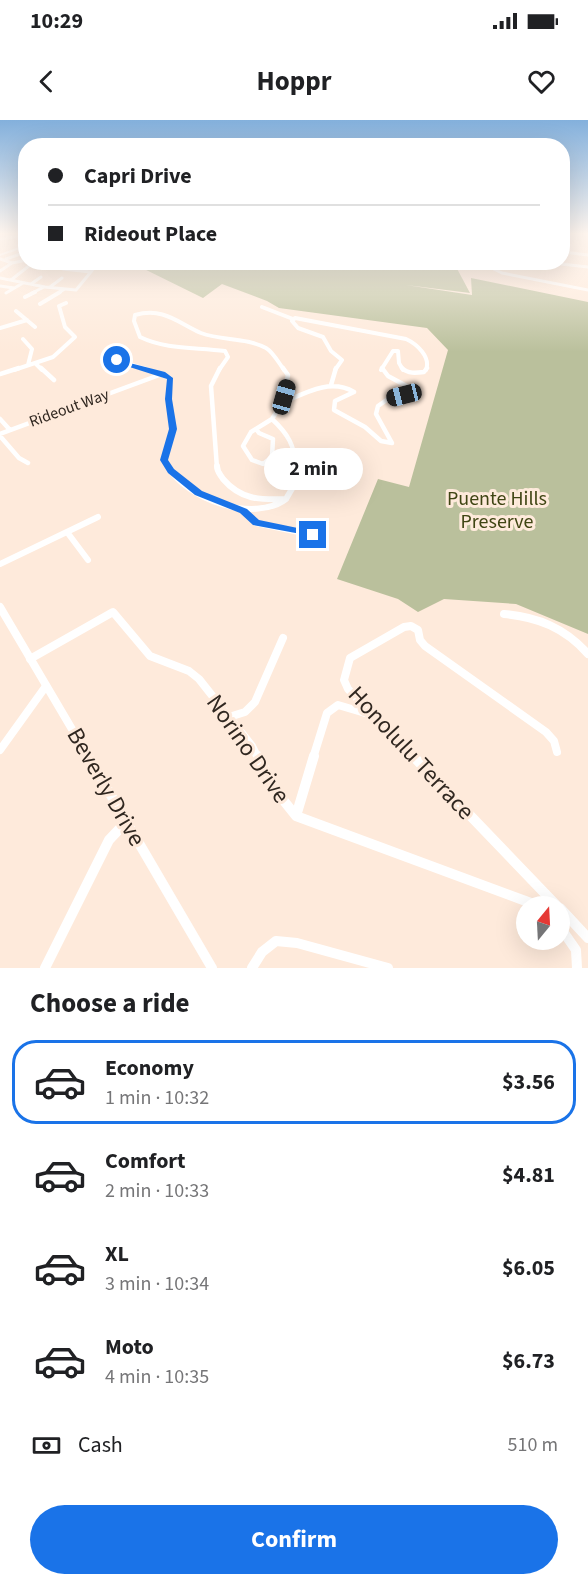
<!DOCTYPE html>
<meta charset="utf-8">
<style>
body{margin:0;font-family:"Source Sans 3",sans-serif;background:#f6f6f6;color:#202124;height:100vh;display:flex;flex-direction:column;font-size:22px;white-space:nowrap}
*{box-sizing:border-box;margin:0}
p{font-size:20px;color:#757577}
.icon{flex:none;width:33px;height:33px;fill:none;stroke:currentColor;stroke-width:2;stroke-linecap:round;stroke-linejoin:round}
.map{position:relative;height:848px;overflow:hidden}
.panel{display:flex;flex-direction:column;background:#fff;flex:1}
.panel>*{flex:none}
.banner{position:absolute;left:18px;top:18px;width:552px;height:132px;border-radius:24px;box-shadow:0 6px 24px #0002;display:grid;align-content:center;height:132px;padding:0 30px;background:#fff}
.needle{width:39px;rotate:18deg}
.fabs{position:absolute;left:516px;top:776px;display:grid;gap:12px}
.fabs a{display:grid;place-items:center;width:54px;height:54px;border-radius:50%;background:#fff;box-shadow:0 6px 24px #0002;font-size:30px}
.end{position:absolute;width:27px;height:27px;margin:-14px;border:8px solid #1a73e8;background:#fff;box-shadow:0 0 0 3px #fff}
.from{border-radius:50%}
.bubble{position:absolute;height:42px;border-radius:21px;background:#fff;box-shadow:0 6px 24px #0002;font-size:20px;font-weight:700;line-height:42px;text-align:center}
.car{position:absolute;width:18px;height:36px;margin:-18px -9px;border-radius:8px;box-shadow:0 0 4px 2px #0007;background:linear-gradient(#222 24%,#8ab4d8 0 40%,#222 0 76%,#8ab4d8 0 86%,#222 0)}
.banner b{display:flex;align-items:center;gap:21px;height:57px;font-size:22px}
.banner b+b{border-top:2px solid #e0e0e0}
.banner i{width:15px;height:15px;background:#202124}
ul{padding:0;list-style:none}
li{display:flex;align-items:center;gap:18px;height:84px;margin:0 12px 9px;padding:0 18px;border:3px solid transparent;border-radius:24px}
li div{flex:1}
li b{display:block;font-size:22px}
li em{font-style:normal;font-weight:700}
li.current{border-color:#1a73e8}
li>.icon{width:54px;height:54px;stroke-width:1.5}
h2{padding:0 30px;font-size:27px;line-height:72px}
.pay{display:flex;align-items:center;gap:15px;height:66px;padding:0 30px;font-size:22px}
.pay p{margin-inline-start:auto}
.action{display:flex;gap:12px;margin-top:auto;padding:12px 30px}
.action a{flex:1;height:69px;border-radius:36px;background:#1a73e8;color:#fff;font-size:24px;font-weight:700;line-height:69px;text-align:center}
.status{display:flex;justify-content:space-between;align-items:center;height:42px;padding:0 30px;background:#fff;direction:ltr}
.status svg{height:16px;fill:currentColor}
header{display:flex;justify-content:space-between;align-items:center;height:78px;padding:0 30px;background:#fff;font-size:27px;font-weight:700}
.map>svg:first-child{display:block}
.green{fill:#bac09c}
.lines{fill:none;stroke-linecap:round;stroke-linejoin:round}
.minor-far5{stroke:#fff;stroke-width:3}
.minor-far4{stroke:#fff;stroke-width:4}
.minor-far3{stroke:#fff;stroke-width:4.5}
.minor-far2{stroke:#fff;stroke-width:6}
.minor-far1{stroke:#fff;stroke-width:8}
.minor{stroke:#fff;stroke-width:10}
.tertiary-far1{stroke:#fff;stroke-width:8}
.tertiary{stroke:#fff;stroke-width:10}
.secondary{fill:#fff;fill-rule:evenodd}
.route{fill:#1a73e8}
.labels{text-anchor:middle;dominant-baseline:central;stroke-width:6;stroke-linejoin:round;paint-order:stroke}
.far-street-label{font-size:16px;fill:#302720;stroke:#feeadb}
.park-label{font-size:20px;fill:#3f4513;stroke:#feeadb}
.near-street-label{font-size:24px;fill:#302720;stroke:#feeadb}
</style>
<div class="status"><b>10:29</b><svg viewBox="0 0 49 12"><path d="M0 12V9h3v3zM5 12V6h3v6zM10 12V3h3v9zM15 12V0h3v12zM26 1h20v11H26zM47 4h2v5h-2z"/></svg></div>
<header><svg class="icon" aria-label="back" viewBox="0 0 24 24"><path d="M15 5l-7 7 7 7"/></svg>Hoppr<svg class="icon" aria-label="heart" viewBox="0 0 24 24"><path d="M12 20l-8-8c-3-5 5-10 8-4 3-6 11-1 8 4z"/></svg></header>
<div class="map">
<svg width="588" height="848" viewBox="0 0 588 848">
<rect width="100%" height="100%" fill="#feeadb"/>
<path class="green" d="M258,143L284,147L265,143H454L470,173L406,165L472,175L471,158L588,182V514L516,484L444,479L418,492L398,479L337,459L378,359L409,367L448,230L427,208L279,188L267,181L222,164L203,178L132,143Z"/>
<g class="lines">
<path class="minor-far5" d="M562,114L567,115
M0,119L26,115
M562,132L588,135
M0,139L12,143L26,140
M6,139L26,132
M68,142L61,146L63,149L91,152
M479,142L502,153L588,170
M543,142L588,147
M0,151L12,143
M0,158L45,167L76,170L99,142
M11,160L34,142
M31,164L41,157
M0,166L14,168
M50,167L62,158
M6,173L23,163
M32,173L44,167
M58,173L65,169"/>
<path class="minor-far4" d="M25,177L35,172
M40,184L60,172
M262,187L293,199
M16,191L35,207
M0,208L27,200
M23,219L32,229L28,245
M117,240L148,250
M35,243L42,250
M14,250L53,237L75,217L65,207L59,186L66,183
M219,250L228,237L225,231C196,227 167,230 140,217L134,201L135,195C164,187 178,203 201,213C222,221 245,217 266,228C273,232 279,243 284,250
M335,250L342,240L331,231L323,217L298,208L292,201L295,198L406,219C417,224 431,237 426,250
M381,250L393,231H398L399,243L403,250"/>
<path class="minor-far3" d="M41,248L54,260
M143,248L170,258L169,279L173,309L164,338L169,348
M283,248L288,255L282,283L272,299C287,313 296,326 295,348
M402,248C408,254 416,253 424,252L427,248
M0,254L19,248
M331,265L336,248
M282,283C305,273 330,258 354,272L335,281L334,290L365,307L381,321L392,323L376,294L378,286L388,279L413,273L414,270L388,256L382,248
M0,299L10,310
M256,309L259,313L273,319L272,337L263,344L252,340L243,326L251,312L272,299
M0,314L162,254
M0,316L19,338L28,343
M217,348L211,266L220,248"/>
<path class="minor-far2" d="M168,346C187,380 254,403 286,379
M217,346C217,352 220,354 223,359C241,380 260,380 286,379
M286,379L293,367L295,346
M244,391L256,403L313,415
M67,412L88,440
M0,444L98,397"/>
<path class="minor-far1" d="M504,494C538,497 565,508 588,534
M30,539L113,492L150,536L189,551L199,559L252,626L258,638
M229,597L245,592L255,582L283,518
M0,630L46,566
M313,638L327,593L338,585L372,595
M414,638L348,569L344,560L350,538L404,507L411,506L418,510L420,520L425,526L546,612L554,621L557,632"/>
<path class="minor" d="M258,636L276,671L296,696L539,786
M413,636L557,786
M296,696L314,636
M560,788L588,818
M560,807L576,830L577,848
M45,848L109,720L126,702
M252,848L262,832L276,821L297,823L388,848"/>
<path class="tertiary-far1" d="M0,487L89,638"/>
<path class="tertiary" d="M88,636L212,848"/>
<path class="secondary" d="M25,125L26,127L0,136V134Z"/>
</g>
<linearGradient id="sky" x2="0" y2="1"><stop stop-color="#83b0dc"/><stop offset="0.49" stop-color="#fff6ef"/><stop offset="1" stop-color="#fff6ef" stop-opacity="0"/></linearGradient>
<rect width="588" height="232" fill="url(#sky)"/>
<path class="route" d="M114,239L165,252L173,258L172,279L177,309L168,340L174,349L202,371L247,389L259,400L317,412V417L253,405L240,393L195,375L168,353L160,340L169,309L165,279L167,259L114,242Z"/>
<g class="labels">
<g class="far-street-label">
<text transform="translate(69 288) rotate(-20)">Rideout Way</text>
</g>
<g class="park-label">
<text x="497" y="379">Puente Hills<tspan x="497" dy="23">Preserve</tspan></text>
</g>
<g class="near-street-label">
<text transform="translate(248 629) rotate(55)">Norino Drive</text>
<text transform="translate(411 633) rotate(47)">Honolulu Terrace</text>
<text transform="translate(106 667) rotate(60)">Beverly Drive</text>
</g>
</g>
</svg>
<div class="fabs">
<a><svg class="needle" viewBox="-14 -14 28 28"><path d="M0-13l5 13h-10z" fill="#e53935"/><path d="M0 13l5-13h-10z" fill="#757577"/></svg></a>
</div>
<i class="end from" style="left:117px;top:240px"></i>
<i class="end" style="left:313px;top:415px"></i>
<div class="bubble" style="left:264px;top:328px;width:99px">2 min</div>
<i class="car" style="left:404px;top:275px;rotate:256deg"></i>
<i class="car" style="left:284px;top:277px;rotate:16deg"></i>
<div class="banner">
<b><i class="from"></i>Capri Drive</b>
<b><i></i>Rideout Place</b>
</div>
</div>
<section class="panel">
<h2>Choose a ride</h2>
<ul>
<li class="current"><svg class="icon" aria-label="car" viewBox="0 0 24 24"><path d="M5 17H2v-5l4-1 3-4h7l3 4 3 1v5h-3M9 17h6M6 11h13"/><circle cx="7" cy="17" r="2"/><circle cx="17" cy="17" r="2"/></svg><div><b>Economy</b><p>1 min · 10:32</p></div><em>$3.56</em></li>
<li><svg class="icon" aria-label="car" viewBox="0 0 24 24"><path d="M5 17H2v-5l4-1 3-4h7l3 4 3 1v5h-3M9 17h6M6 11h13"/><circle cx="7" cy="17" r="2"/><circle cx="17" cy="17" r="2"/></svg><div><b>Comfort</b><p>2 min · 10:33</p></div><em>$4.81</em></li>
<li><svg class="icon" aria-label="car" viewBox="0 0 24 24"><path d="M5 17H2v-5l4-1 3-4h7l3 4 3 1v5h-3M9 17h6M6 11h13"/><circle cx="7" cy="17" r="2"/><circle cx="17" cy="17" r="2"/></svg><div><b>XL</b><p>3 min · 10:34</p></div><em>$6.05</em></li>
<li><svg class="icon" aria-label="car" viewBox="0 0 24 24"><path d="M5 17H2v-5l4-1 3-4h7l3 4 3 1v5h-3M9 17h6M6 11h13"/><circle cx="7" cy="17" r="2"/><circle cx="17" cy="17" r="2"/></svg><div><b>Moto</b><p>4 min · 10:35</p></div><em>$6.73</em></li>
</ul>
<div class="pay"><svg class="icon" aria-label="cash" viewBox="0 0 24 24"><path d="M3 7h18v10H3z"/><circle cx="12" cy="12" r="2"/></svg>Cash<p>510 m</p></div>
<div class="action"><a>Confirm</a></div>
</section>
